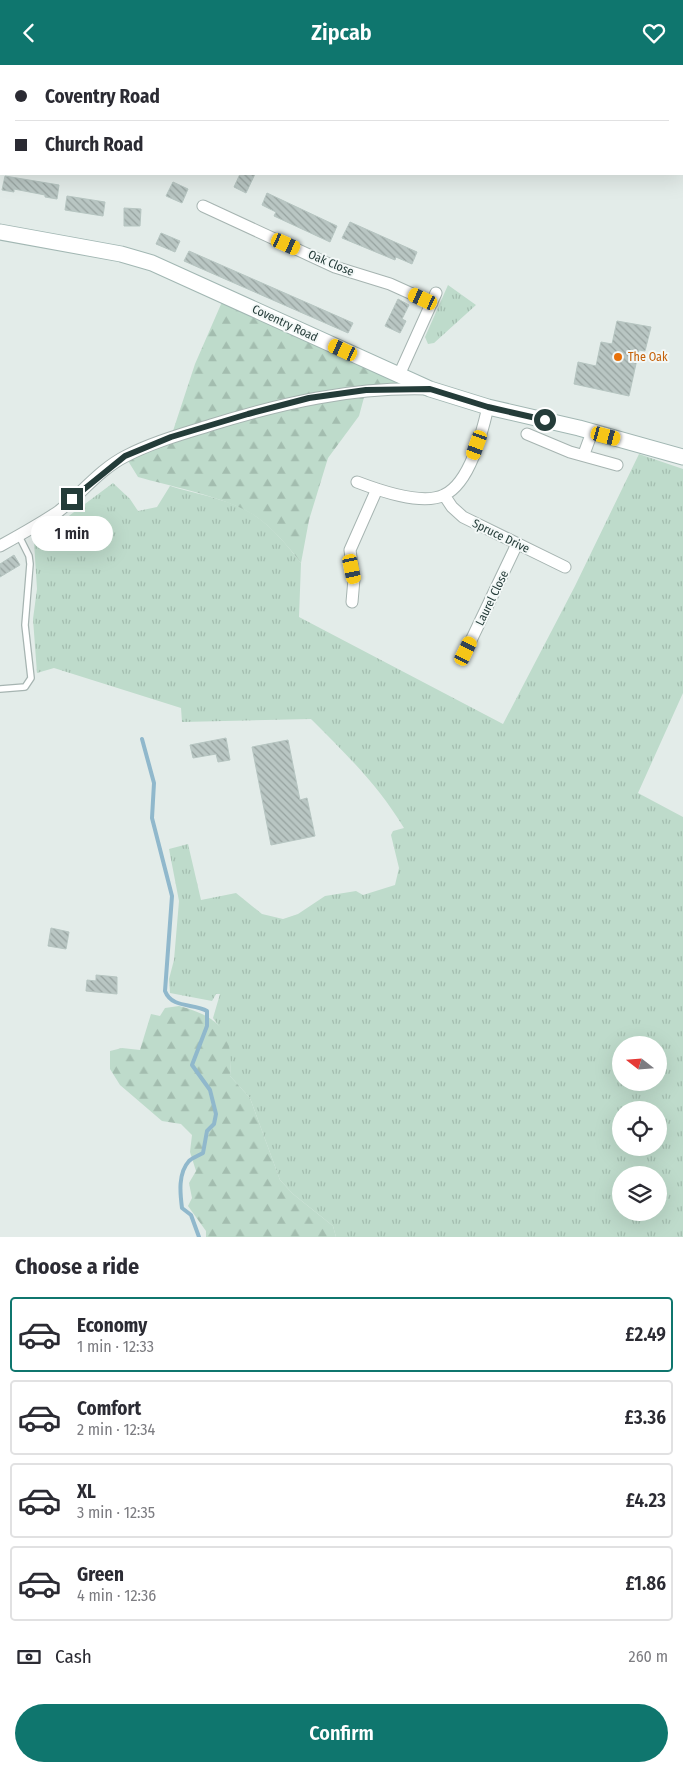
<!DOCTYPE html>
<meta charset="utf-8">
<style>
body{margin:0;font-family:"Fira Sans Condensed",sans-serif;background:#f7f7f7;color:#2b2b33;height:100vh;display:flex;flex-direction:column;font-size:19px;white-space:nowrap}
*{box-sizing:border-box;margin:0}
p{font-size:16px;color:#7c7c81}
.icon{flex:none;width:28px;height:28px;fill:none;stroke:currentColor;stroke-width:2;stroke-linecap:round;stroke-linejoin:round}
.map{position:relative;height:1172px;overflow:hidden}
.sheet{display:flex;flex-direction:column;background:#fff;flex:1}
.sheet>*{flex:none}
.top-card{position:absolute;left:0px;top:0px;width:684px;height:110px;box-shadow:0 5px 20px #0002;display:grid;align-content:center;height:110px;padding:0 15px;background:#fff}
.needle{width:32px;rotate:287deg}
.tools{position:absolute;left:612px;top:971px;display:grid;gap:10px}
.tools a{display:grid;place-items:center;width:55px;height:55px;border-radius:50%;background:#fff;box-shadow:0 5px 20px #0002;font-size:25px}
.end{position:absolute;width:22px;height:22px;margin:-11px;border:6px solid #243c39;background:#fff;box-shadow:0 0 0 2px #fff}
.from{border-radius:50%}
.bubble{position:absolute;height:35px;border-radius:18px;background:#fff;box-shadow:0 5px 20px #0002;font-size:16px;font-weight:600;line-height:35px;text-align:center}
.car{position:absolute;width:15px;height:30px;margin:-15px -8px;border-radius:6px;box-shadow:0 0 4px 1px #0007;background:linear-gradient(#f5c518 24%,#345 0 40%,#f5c518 0 76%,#345 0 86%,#f5c518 0)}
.top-card b{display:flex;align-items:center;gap:18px;height:48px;font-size:19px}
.top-card b+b{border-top:1px solid #e1e1e2}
.top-card i{width:12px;height:12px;background:#2b2b33}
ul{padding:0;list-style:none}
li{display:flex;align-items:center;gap:15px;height:75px;margin:0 10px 8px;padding:0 5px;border:2px solid #e1e1e2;border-radius:5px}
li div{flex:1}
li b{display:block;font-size:19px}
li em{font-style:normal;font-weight:600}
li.current{border-color:#0f766e}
li>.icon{width:45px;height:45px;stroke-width:1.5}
h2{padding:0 15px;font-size:22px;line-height:60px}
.pay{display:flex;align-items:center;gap:12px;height:55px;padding:0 15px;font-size:19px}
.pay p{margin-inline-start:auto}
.button{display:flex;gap:10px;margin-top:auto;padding:10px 15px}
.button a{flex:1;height:58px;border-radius:30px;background:#0f766e;color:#fff;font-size:20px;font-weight:600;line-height:58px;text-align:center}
header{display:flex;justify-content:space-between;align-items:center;height:65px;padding:0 15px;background:#0f766e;color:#fff;font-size:22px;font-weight:600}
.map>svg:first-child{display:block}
.built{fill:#d1dbd9}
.grass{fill:url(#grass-tufts);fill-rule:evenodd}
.forest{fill:url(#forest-firs)}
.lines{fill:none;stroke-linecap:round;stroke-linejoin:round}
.stream{stroke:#90b8cc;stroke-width:4}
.taxiway{stroke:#a1b2af;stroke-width:35}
.building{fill:url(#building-back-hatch);stroke:#b6c5c1}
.lane-casing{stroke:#a6b4b1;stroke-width:8}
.street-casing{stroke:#a6b4b1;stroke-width:13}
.secondary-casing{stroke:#a2b7b3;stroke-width:17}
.lane{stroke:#fff;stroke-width:5.5}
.street{stroke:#fff;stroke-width:11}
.secondary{stroke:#fff;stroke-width:15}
.route{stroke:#243c39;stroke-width:6}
.food-dot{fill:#e8710a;stroke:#f3f8f7;stroke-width:2}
.labels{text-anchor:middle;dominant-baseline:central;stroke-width:4;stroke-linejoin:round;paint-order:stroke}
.street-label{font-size:12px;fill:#243c39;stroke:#f3f8f7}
.food-label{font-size:12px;fill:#c56008;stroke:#f3f8f7;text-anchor:start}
</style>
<header><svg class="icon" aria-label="back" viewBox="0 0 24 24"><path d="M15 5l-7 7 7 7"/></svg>Zipcab<svg class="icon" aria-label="heart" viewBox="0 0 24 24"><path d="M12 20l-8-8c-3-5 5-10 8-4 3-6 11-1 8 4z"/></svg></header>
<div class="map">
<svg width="683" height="1172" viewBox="0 0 683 1172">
<defs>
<pattern id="grass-tufts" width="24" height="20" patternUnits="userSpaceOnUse" patternTransform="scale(1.25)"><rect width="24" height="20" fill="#bedbcb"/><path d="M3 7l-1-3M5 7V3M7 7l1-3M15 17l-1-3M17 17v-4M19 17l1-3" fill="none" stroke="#a3bdaf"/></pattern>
<pattern id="forest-firs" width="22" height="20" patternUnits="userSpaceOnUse" patternTransform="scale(1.25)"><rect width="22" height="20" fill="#bedbcb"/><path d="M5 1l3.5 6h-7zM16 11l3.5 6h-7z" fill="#a3bdaf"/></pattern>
<pattern id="building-back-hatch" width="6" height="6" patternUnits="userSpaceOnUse" patternTransform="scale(1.25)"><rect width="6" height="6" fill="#b9c6c3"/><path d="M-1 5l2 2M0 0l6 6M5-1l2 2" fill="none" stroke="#96a29f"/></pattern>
</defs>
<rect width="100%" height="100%" fill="#e3ece9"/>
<path class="built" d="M461,0H683V66L682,1Z"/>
<path class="grass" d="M0,0H128L1,1V46Z
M448,220L476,240L434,278L428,279L425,272Z
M639,389L683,404V628L638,728L683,752V1172H336L333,1161L293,1129L280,1115L250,1033L230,1011C232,988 227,971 213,953L220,929H216L212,936L170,928L169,914L174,895L179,836L169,784L188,779L201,835L236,828L262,849L283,854L298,849L325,831L356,826L363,830L395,820L399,803L391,770L393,766L404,763C378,720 347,690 311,654L182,657L181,643L54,603L37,608L33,554L37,524L34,477L113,418L130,434L138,446L157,442L170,421C196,429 228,434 251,448C271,460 287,480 301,498L299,552L503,659L575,521ZM621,980H659V1018H621ZM621,1045H659V1082H621ZM621,1110H659V1148H621Z"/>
<path class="forest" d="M225,230L430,324L366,325L359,351L328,393L309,455L301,498C287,480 271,461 252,449C225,432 169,421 138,412L125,391L171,372L195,299Z
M179,941C220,952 234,967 230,1011L250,1033L280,1115L293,1129L333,1161L336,1172H206V1166L188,1141L192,1133L189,1118L196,1106L190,1087L192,1070L181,1059L162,1056L120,1020L110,1004V986L122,983L140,985L151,949L160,951L165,943Z"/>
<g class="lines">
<path class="stream" d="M142,674L154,718L152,753L172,831L165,926C172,944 194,938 207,946V961L192,1000L210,1025L216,1049L214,1059L207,1066L203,1088C198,1091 192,1093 189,1096C178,1108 180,1128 182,1143L191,1150L199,1172"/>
<path class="taxiway" d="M682,23H683"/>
</g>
<path class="building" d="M240,109H255L246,128L234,122Z
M5,111L59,120L57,134L45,132V130L14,124V127L2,125Z
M173,117L188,124L182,138L166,131Z
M267,128L337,161L330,177L274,151L276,147L262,140Z
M67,131L105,137L103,151L65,145Z
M124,143L141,144L140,161H124Z
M350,157L417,187L412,199L396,192L395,195L342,173Z
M161,168L180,176L175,187L156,179Z
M189,186L353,258L348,268L184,196Z
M398,234L409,240L402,254L406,256L400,268L385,261Z
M617,256L651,262L645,286L639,285L629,331L574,319L578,297L596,301L601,277L612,279Z
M14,490L20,500L0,512V499Z
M226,673L230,695L218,697L216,689L193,693L190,680Z
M288,675L300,735L307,733L315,771L271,780L252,682Z
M51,863L69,867L66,884L48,881Z
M96,910L117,912V929L86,926L87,915L96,916Z"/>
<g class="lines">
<defs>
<path id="lane" d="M0,64H1
M0,105L1,98
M0,624L25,622L31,613L25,560L30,499L29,491L19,471"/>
<path id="street" d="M203,141L335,202L390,219L432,238
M399,310L436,228
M527,369L570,387L617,400
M584,389L592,367
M357,417C378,425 422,441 444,430C470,418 482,368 488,342
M444,430L452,442L463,452L565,502
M0,481C20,470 40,459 59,446C81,429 100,404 126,391C153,377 183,369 211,360C282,338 352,322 427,324
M352,537L354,514L350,485L377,424
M466,586L517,479"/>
<path id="secondary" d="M397,0L401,1
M682,88H683
M0,167L121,189L152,198L430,324L488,342L579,363L683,392"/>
</defs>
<use href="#lane" class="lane-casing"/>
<use href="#street" class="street-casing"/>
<use href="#secondary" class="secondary-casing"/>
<use href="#lane" class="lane"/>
<use href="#street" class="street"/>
<use href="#secondary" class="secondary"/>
</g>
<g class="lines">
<path class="route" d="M72,434L125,391L171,372L248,349L309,333L366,325L430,324L488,342L545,355"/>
</g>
<circle class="food-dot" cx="618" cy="292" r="5"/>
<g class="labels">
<g class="street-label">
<text transform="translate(331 198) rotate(23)">Oak Close</text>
<text transform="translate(285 258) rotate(25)">Coventry Road</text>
<text transform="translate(501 471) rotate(26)">Spruce Drive</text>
<text transform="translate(492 533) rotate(-64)">Laurel Close</text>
</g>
<g class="food-label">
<text x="628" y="292">The Oak</text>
</g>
</g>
</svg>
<div class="tools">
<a><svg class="needle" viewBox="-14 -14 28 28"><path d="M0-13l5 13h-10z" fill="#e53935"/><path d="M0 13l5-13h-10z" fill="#7c7c81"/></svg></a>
<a><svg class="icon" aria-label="locate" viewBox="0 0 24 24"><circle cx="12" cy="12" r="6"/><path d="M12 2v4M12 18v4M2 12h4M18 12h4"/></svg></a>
<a><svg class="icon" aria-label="layers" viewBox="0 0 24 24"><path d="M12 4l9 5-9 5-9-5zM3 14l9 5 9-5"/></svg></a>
</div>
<i class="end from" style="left:545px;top:355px"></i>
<i class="end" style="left:72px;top:434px"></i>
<div class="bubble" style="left:31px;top:451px;width:82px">1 min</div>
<i class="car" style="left:286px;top:179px;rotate:114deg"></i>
<i class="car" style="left:423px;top:234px;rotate:295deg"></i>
<i class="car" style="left:343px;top:285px;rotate:295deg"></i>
<i class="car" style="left:606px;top:371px;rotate:105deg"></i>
<i class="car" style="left:477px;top:380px;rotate:200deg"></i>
<i class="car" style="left:352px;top:504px;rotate:168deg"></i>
<i class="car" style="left:466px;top:586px;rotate:26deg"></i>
<div class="top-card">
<b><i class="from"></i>Coventry Road</b>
<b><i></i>Church Road</b>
</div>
</div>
<section class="sheet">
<h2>Choose a ride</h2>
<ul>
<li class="current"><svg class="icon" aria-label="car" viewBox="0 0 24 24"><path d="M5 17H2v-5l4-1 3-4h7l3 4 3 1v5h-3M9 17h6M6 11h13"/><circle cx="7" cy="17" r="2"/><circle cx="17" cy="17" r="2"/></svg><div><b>Economy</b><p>1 min · 12:33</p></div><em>£2.49</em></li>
<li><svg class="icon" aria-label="car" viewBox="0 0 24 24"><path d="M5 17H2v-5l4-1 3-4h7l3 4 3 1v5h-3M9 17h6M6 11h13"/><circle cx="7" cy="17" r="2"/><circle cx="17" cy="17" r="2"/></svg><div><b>Comfort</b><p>2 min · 12:34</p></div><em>£3.36</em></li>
<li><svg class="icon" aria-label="car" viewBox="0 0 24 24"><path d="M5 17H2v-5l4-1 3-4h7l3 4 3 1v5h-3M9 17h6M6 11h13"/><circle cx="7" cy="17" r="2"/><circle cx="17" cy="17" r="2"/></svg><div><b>XL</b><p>3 min · 12:35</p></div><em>£4.23</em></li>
<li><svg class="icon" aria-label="car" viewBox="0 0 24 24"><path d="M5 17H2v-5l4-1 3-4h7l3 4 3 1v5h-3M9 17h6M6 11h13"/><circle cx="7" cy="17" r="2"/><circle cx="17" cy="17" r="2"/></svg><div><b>Green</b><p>4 min · 12:36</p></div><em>£1.86</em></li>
</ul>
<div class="pay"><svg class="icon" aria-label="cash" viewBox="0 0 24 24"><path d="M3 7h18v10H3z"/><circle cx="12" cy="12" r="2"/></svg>Cash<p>260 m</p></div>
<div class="button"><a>Confirm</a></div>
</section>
